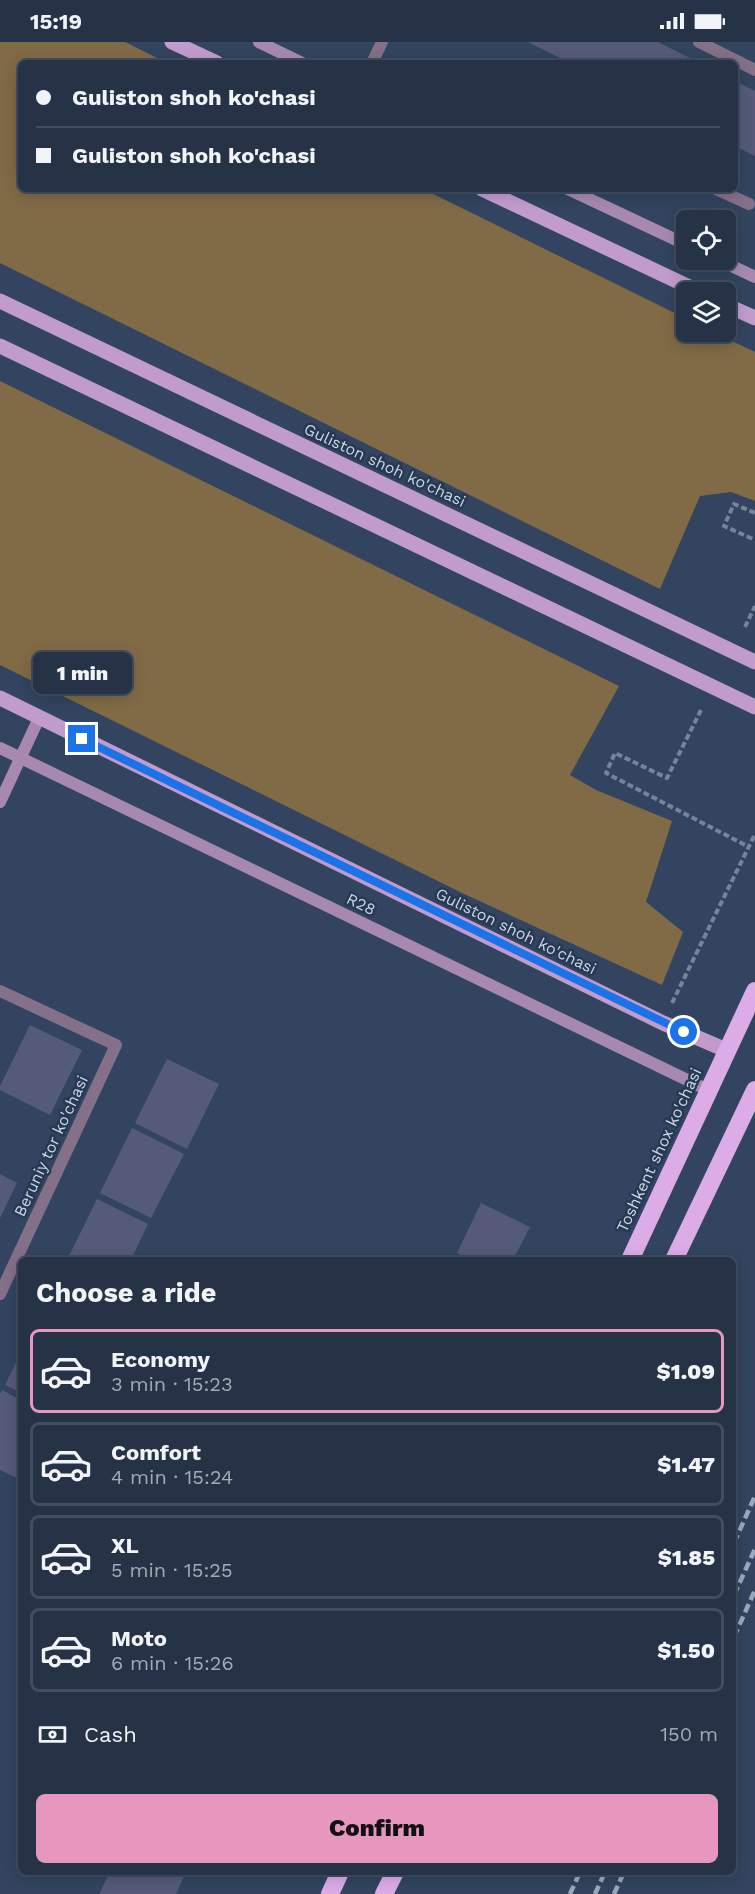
<!DOCTYPE html>
<meta charset="utf-8">
<style>
body{margin:0;font-family:"Work Sans",sans-serif;background:#323f52;color:#f1f3f6;height:100vh;display:flex;flex-direction:column;font-size:22px;white-space:nowrap}
*{box-sizing:border-box;margin:0}
p{font-size:20px;color:#a4aab4}
.icon{flex:none;width:33px;height:33px;fill:none;stroke:currentColor;stroke-width:2;stroke-linecap:round;stroke-linejoin:round}
.map{position:relative;flex:1;overflow:hidden}
.sheet{position:absolute;left:18px;top:1215px;width:718px;height:618px;display:flex;flex-direction:column;background:#263347;border-radius:9px;box-shadow:0 3px 15px #0003,0 0 0 2px #424e60}
.sheet>*{flex:none}
.guide{position:absolute;left:18px;top:18px;width:720px;height:132px;border-radius:9px;box-shadow:0 3px 15px #0003,0 0 0 2px #424e60;display:grid;align-content:center;height:132px;padding:0 18px;background:#263347}
.fabs{position:absolute;left:676px;top:168px;display:grid;gap:12px}
.fabs a{display:grid;place-items:center;width:60px;height:60px;border-radius:9px;background:#263347;box-shadow:0 3px 15px #0003,0 0 0 2px #424e60;font-size:30px}
.end{position:absolute;width:27px;height:27px;margin:-14px;border:8px solid #1a73e8;background:#fff;box-shadow:0 0 0 3px #fff}
.from{border-radius:50%}
.bubble{position:absolute;height:42px;border-radius:9px;background:#263347;box-shadow:0 3px 15px #0003,0 0 0 2px #424e60;font-size:20px;font-weight:800;line-height:42px;text-align:center}
.guide b{display:flex;align-items:center;gap:21px;height:57px;font-size:22px}
.guide b+b{border-top:2px solid #424e60}
.guide i{width:15px;height:15px;background:#f1f3f6}
ul{padding:0;list-style:none}
li{display:flex;align-items:center;gap:18px;height:84px;margin:0 12px 9px;padding:0 6px;border:3px solid #424e60;border-radius:9px}
li div{flex:1}
li b{display:block;font-size:22px}
li em{font-style:normal;font-weight:800}
li.on{border-color:#e797bd}
li>.icon{width:54px;height:54px;stroke-width:1.5}
h2{padding:0 18px;font-size:27px;line-height:72px}
.pay{display:flex;align-items:center;gap:15px;height:66px;padding:0 18px;font-size:22px}
.pay p{margin-inline-start:auto}
.primary-button{display:flex;gap:12px;margin-top:auto;padding:12px 18px}
.primary-button a{flex:1;height:69px;border-radius:9px;background:#e797bd;color:#111;font-size:24px;font-weight:800;line-height:69px;text-align:center}
.status{display:flex;justify-content:space-between;align-items:center;height:42px;padding:0 30px;background:#263347;direction:ltr}
.status svg{height:16px;fill:currentColor}
.map>svg:first-child{display:block}
.green{fill:#816a46}
.building{fill:#565a7a}
.lines{fill:none;stroke-linecap:round;stroke-linejoin:round}
.path{stroke:#75849a;stroke-width:4;stroke-dasharray:6 3;stroke-linecap:butt}
.street{stroke:#847089;stroke-width:12}
.secondary{stroke:#a789b0;stroke-width:12}
.primary{stroke:#c29bcd;stroke-width:15}
.highway{stroke:#dbace8;stroke-width:18}
.rail{stroke:#9ba9bd;stroke-width:4.5;stroke-dasharray:9 4.5;stroke-linecap:butt}
.route{stroke:#1a73e8;stroke-width:8}
.labels{text-anchor:middle;dominant-baseline:central;stroke-width:5;stroke-linejoin:round;paint-order:stroke}
.street-label{font-size:16px;fill:#cbd6e7;stroke:#283953}
</style>
<div class="status"><b>15:19</b><svg viewBox="0 0 49 12"><path d="M0 12V9h3v3zM5 12V6h3v6zM10 12V3h3v9zM15 12V0h3v12zM26 1h20v11H26zM47 4h2v5h-2z"/></svg></div>
<div class="map">
<svg width="755" height="1852" viewBox="0 0 755 1852">
<rect width="100%" height="100%" fill="#32445f"/>
<path class="green" d="M0,0H125L167,21H21V147H423L687,277V290H713L755,310V459L731,450L700,454L660,547L0,221Z
M0,339L619,644L570,733L596,748L672,779L646,860L683,890L662,943L462,851L0,623Z"/>
<path class="building" d="M528,0H658L700,21H570Z
M735,39L755,49V114L735,104Z
M30,983L82,1008L50,1073L0,1048V1044Z
M167,1017L219,1042L187,1107L135,1081Z
M132,1086L184,1112L151,1176L100,1151Z
M0,1132L17,1141L0,1176Z
M97,1157L148,1182L131,1218H67Z
M481,1161L530,1185L513,1218H471L457,1211Z
M21,1310V1351L5,1343Z
M2,1348L21,1358V1438L0,1428V1352Z
M110,1830H186L176,1852H99Z"/>
<g class="lines">
<path class="path" d="M755,471L734,462L724,484L755,498
M745,585L755,564
M701,668L667,736L615,711L606,731L749,805
M672,961L755,792"/>
<path class="street" d="M699,0L755,28
M372,21L382,0
M716,147L749,162
M0,949L116,1003L0,1252"/>
<path class="secondary" d="M259,0L302,21
M568,147L687,203
M719,218L755,235
M0,706L708,1048
M0,760L39,676"/>
<path class="primary" d="M172,0L217,21
M482,147L700,250
M0,259L755,620
M726,263L755,276
M0,304L755,665
M0,656L663,981L726,1008"/>
<path class="highway" d="M630,1218L755,949
M674,1218L755,1048
M330,1852L340,1830
M384,1852L395,1830"/>
<path class="rail" d="M734,1501L755,1454
M734,1553L755,1507
M734,1595L755,1548
M570,1852L580,1830
M595,1852L605,1830
M614,1852L624,1830"/>
</g>
<g class="lines">
<path class="route" d="M82,697L684,990"/>
</g>
<g class="labels">
<g class="street-label">
<text transform="translate(385 423) rotate(25)">Guliston shoh ko'chasi</text>
<text transform="translate(361 862) rotate(26)">R28</text>
<text transform="translate(516 889) rotate(26)">Guliston shoh ko'chasi</text>
<text transform="translate(51 1104) rotate(-65)">Beruniy tor ko'chasi</text>
<text transform="translate(659 1108) rotate(-65)">Toshkent shox ko'chasi</text>
</g>
</g>
</svg>
<div class="fabs">
<a><svg class="icon" aria-label="locate" viewBox="0 0 24 24"><circle cx="12" cy="12" r="6"/><path d="M12 2v4M12 18v4M2 12h4M18 12h4"/></svg></a>
<a><svg class="icon" aria-label="layers" viewBox="0 0 24 24"><path d="M12 4l9 5-9 5-9-5zM3 14l9 5 9-5"/></svg></a>
</div>
<i class="end from" style="left:684px;top:990px"></i>
<i class="end" style="left:82px;top:697px"></i>
<div class="bubble" style="left:33px;top:610px;width:99px">1 min</div>
<div class="guide">
<b><i class="from"></i>Guliston shoh ko'chasi</b>
<b><i></i>Guliston shoh ko'chasi</b>
</div>
<section class="sheet">
<h2>Choose a ride</h2>
<ul>
<li class="on"><svg class="icon" aria-label="car" viewBox="0 0 24 24"><path d="M5 17H2v-5l4-1 3-4h7l3 4 3 1v5h-3M9 17h6M6 11h13"/><circle cx="7" cy="17" r="2"/><circle cx="17" cy="17" r="2"/></svg><div><b>Economy</b><p>3 min · 15:23</p></div><em>$1.09</em></li>
<li><svg class="icon" aria-label="car" viewBox="0 0 24 24"><path d="M5 17H2v-5l4-1 3-4h7l3 4 3 1v5h-3M9 17h6M6 11h13"/><circle cx="7" cy="17" r="2"/><circle cx="17" cy="17" r="2"/></svg><div><b>Comfort</b><p>4 min · 15:24</p></div><em>$1.47</em></li>
<li><svg class="icon" aria-label="car" viewBox="0 0 24 24"><path d="M5 17H2v-5l4-1 3-4h7l3 4 3 1v5h-3M9 17h6M6 11h13"/><circle cx="7" cy="17" r="2"/><circle cx="17" cy="17" r="2"/></svg><div><b>XL</b><p>5 min · 15:25</p></div><em>$1.85</em></li>
<li><svg class="icon" aria-label="car" viewBox="0 0 24 24"><path d="M5 17H2v-5l4-1 3-4h7l3 4 3 1v5h-3M9 17h6M6 11h13"/><circle cx="7" cy="17" r="2"/><circle cx="17" cy="17" r="2"/></svg><div><b>Moto</b><p>6 min · 15:26</p></div><em>$1.50</em></li>
</ul>
<div class="pay"><svg class="icon" aria-label="cash" viewBox="0 0 24 24"><path d="M3 7h18v10H3z"/><circle cx="12" cy="12" r="2"/></svg>Cash<p>150 m</p></div>
<div class="primary-button"><a>Confirm</a></div>
</section>
</div>
